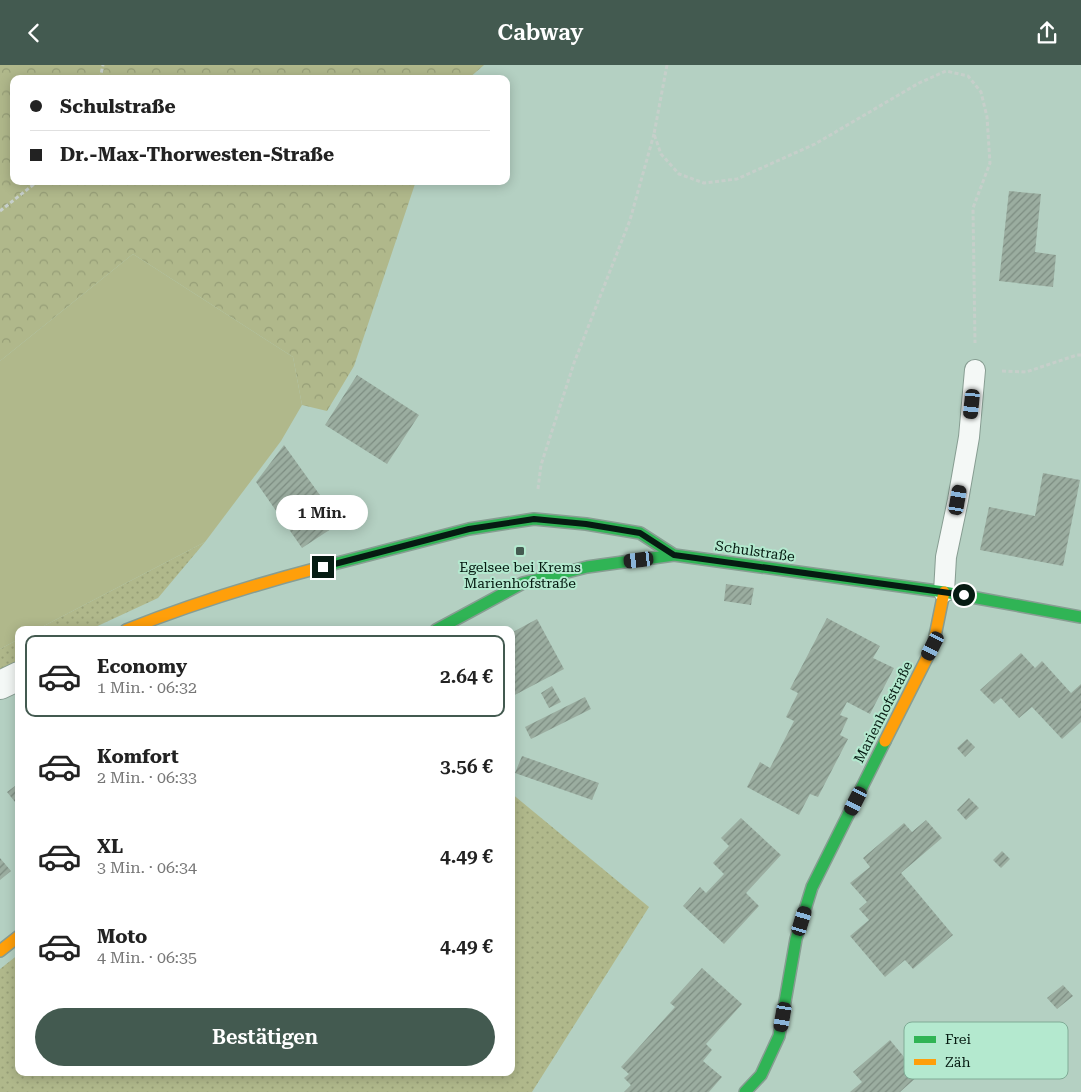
<!DOCTYPE html>
<html lang="de">
<meta charset="utf-8">
<style>
body{margin:0;font-family:"Roboto Serif",serif;background:#f2f2f2;color:#222;height:100vh;display:flex;flex-direction:column;font-size:19px;white-space:nowrap}
*{box-sizing:border-box;margin:0}
p{font-size:16px;color:#767676}
.icon{flex:none;width:28px;height:28px;fill:none;stroke:currentColor;stroke-width:2;stroke-linecap:round;stroke-linejoin:round}
.map{position:relative;flex:1;overflow:hidden}
.drawer{position:absolute;left:15px;top:561px;width:500px;height:450px;display:flex;flex-direction:column;background:#fff;border-radius:10px;box-shadow:0 2px 12px #0003}
.drawer>*{flex:none}
.hud{position:absolute;left:10px;top:10px;width:500px;height:110px;border-radius:10px;box-shadow:0 2px 12px #0003;display:grid;align-content:center;height:110px;padding:0 20px;background:#fff}
.end{position:absolute;width:22px;height:22px;margin:-11px;border:6px solid #061b12;background:#fff;box-shadow:0 0 0 2px #fff}
.from{border-radius:50%}
.bubble{position:absolute;height:35px;border-radius:18px;background:#fff;box-shadow:0 2px 12px #0003;font-size:16px;font-weight:600;line-height:35px;text-align:center}
.car{position:absolute;width:15px;height:30px;margin:-15px -8px;border-radius:6px;box-shadow:0 0 4px 1px #0007;background:linear-gradient(#222 24%,#8ab4d8 0 40%,#222 0 76%,#8ab4d8 0 86%,#222 0)}
.hud b{display:flex;align-items:center;gap:18px;height:48px;font-size:19px}
.hud b+b{border-top:1px solid #e0e0e0}
.hud i{width:12px;height:12px;background:#222}
ul{padding:9px 0 0;list-style:none}
li{display:flex;align-items:center;gap:15px;height:82px;margin:0 10px 8px;padding:0 10px;border:2px solid transparent;border-radius:10px}
li div{flex:1}
li b{display:block;font-size:19px}
li em{font-style:normal;font-weight:600}
li.on{border-color:#435a50}
li>.icon{width:45px;height:45px;stroke-width:1.5}
.action{display:flex;gap:10px;margin-top:auto;padding:10px 20px}
.action a{flex:1;height:58px;border-radius:30px;background:#435a50;color:#fff;font-size:20px;font-weight:600;line-height:58px;text-align:center}
header{display:flex;justify-content:space-between;align-items:center;height:65px;padding:0 20px;background:#435a50;color:#fff;font-size:22px;font-weight:600}
.map>svg:first-child{display:block}
.green{fill:url(#green-dots)}
.forest{fill:url(#forest-crowns)}
.pitch{fill:#b0b88b}
.building{fill:url(#building-hatch)}
.lines{fill:none;stroke-linecap:round;stroke-linejoin:round}
.lane-casing{stroke:#879d92;stroke-width:22}
.street-casing{stroke:#879d92;stroke-width:30}
.fast-casing{stroke:#879d92;stroke-width:14}
.slow-casing{stroke:#879d92;stroke-width:14}
.path{stroke:#c6cfca;stroke-width:3;stroke-dasharray:4 2.5;stroke-linecap:butt}
.lane{stroke:#f4f8f6;stroke-width:20}
.street{stroke:#f4f8f6;stroke-width:28}
.fast{stroke:#30b455;stroke-width:11}
.slow{stroke:#ff9f0a;stroke-width:11}
.route{stroke:#061b12;stroke-width:6}
.poi-dot{fill:#435a50;stroke:#b4e9cf;stroke-width:2}
.labels{text-anchor:middle;dominant-baseline:central;stroke-width:4;stroke-linejoin:round;paint-order:stroke}
.street-label{font-size:14px;fill:#061b12;stroke:#b4e9cf}
.poi-label{font-size:14px;fill:#061b12;stroke:#b4e9cf}
.key{fill:#b4e9cf;stroke:#80ab96;stroke-width:1}
.key-label{font-size:14px;fill:#061b12}
</style>
<header><svg class="icon" aria-label="back" viewBox="0 0 24 24"><path d="M15 5l-7 7 7 7"/></svg>Cabway<svg class="icon" aria-label="share" viewBox="0 0 24 24"><path d="M12 15V3M7 8l5-5 5 5M5 13v7h14v-7"/></svg></header>
<div class="map">
<svg width="1081" height="1027" viewBox="0 0 1081 1027">
<defs>
<pattern id="green-dots" width="8" height="8" patternUnits="userSpaceOnUse" patternTransform="scale(1.25)"><rect width="8" height="8" fill="#b0b88b"/><path d="M2 2h.1M6 6h.1" fill="none" stroke="#969e77" stroke-width="1.8" stroke-linecap="round"/></pattern>
<pattern id="forest-crowns" width="20" height="18" patternUnits="userSpaceOnUse" patternTransform="scale(1.25)"><rect width="20" height="18" fill="#b0b88b"/><path d="M2 6a3 3 0 1 1 6 0M12 15a3 3 0 1 1 6 0" fill="none" stroke="#969e77"/></pattern>
<pattern id="building-hatch" width="6" height="6" patternUnits="userSpaceOnUse" patternTransform="scale(1.25)"><rect width="6" height="6" fill="#9bada0"/><path d="M-1 1l2-2M0 6l6-6M5 7l2-2" fill="none" stroke="#7c8c81"/></pattern>
</defs>
<rect width="100%" height="100%" fill="#b4d0c2"/>
<path class="green" d="M205,477L158,533L89,565H36Z
M19,574V598L0,608V584Z
M511,728L649,842L532,1027H0V904L19,889V1008H511Z"/>
<path class="forest" d="M0,0H484L468,14H14V116H416L354,301L327,346L302,340L293,292L133,189L0,296Z"/>
<path class="pitch" d="M133,189L293,292L302,340L281,376L205,477L36,565H19V574L0,584V296Z"/>
<path class="building" d="M1009,126L1041,129L1035,187L1056,190L1053,222L999,216Z
M357,310L419,350L387,399L325,360Z
M284,380L340,458L302,483L256,417Z
M1043,408L1080,415L1063,501L980,485L989,442L1035,451Z
M726,519L754,523L751,540L724,536Z
M827,553L880,581L873,593L894,603L870,649L847,637L840,650L848,653L840,670L848,674L818,732L810,729L799,750L747,722L760,697L770,703L794,656L786,652L798,628L790,624Z
M537,554L564,604L511,632V568Z
M1021,588L1035,603L1042,596L1071,628L1081,619V657L1062,674L1032,642L1019,653L1001,633L994,639L980,625Z
M552,621L561,637L549,643L541,628Z
M585,632L591,644L531,674L525,662Z
M967,674L975,682L965,692L957,683Z
M522,691L599,718L592,735L515,708Z
M19,718V742L7,727Z
M969,733L979,743L966,755L957,745Z
M741,753L781,790L746,828L759,841L724,879L683,841L700,822L706,828L724,809L713,798L729,781L721,773Z
M926,755L942,773L901,808L953,870L913,904L905,895L885,912L850,871L869,855L859,844L867,837L850,818L870,802L863,793L904,758L912,767Z
M1002,786L1010,794L1001,803L993,795Z
M0,793L11,806L0,815Z
M702,903L742,939L706,979L712,985L703,996L722,1012L709,1027H624L631,1020L624,1013L629,1009L621,1002L675,942L670,938Z
M1063,920L1073,931L1057,944L1047,933Z
M890,975L919,1010L900,1027H850L862,1017L853,1007Z"/>
<g class="lines">
<defs>
<path id="lane" d="M944,527L946,492L958,435L969,372L975,305"/>
<path id="street" d="M0,620L19,611"/>
<path id="fast" d="M318,503L469,464L534,454L586,459L640,468L674,490
M436,565L523,518L587,502L674,490L944,527L1081,552
M745,1027L761,1010L779,971L796,874L812,822L885,676"/>
<path id="slow" d="M126,565C189,540 253,520 318,503
M885,676L933,581L944,527
M0,886L19,871"/>
</defs>
<use href="#lane" class="lane-casing"/>
<use href="#street" class="street-casing"/>
<use href="#fast" class="fast-casing"/>
<use href="#slow" class="slow-casing"/>
<path class="path" d="M667,0L654,69L661,89L679,109L704,118L737,114L815,79L919,18L946,6L968,11L981,27L987,52L990,98L973,143L975,278
M100,14L103,0
M0,146L38,116
M1002,306L1026,307L1077,290H1081
M538,424L541,400L574,298L630,155L654,69"/>
<use href="#lane" class="lane"/>
<use href="#street" class="street"/>
<use href="#fast" class="fast"/>
<use href="#slow" class="slow"/>
</g>
<g class="lines">
<path class="route" d="M323,502L469,464L534,454L586,459L640,468L674,490L964,530"/>
</g>
<rect class="poi-dot" x="515" y="481" width="10" height="10" rx="2.5"/>
<g class="labels">
<g class="street-label">
<text transform="translate(755 486) rotate(8)">Schulstraße</text>
<text transform="translate(883 647) rotate(-63)">Marienhofstraße</text>
</g>
<g class="poi-label">
<text x="520" y="502">Egelsee bei Krems<tspan x="520" dy="16">Marienhofstraße</tspan></text>
</g>
</g>
<rect x="904" y="957" width="164" height="57" rx="8" class="key"/>
<rect x="914" y="971" width="22" height="7" fill="#30b455"/>
<rect x="914" y="994" width="22" height="6" fill="#ff9f0a"/>
<g class="key-label">
<text x="945" y="979">Frei</text>
<text x="945" y="1002">Zäh</text>
</g>
</svg>
<i class="end from" style="left:964px;top:530px"></i>
<i class="end" style="left:323px;top:502px"></i>
<div class="bubble" style="left:276px;top:430px;width:92px">1 Min.</div>
<i class="car" style="left:972px;top:339px;rotate:186deg"></i>
<i class="car" style="left:958px;top:435px;rotate:10deg"></i>
<i class="car" style="left:639px;top:495px;rotate:263deg"></i>
<i class="car" style="left:933px;top:581px;rotate:207deg"></i>
<i class="car" style="left:856px;top:736px;rotate:207deg"></i>
<i class="car" style="left:802px;top:856px;rotate:17deg"></i>
<i class="car" style="left:783px;top:952px;rotate:190deg"></i>
<div class="hud">
<b><i class="from"></i>Schulstraße</b>
<b><i></i>Dr.-Max-Thorwesten-Straße</b>
</div>
<section class="drawer">
<ul>
<li class="on"><svg class="icon" aria-label="car" viewBox="0 0 24 24"><path d="M5 17H2v-5l4-1 3-4h7l3 4 3 1v5h-3M9 17h6M6 11h13"/><circle cx="7" cy="17" r="2"/><circle cx="17" cy="17" r="2"/></svg><div><b>Economy</b><p>1 Min. · 06:32</p></div><em>2.64 €</em></li>
<li><svg class="icon" aria-label="car" viewBox="0 0 24 24"><path d="M5 17H2v-5l4-1 3-4h7l3 4 3 1v5h-3M9 17h6M6 11h13"/><circle cx="7" cy="17" r="2"/><circle cx="17" cy="17" r="2"/></svg><div><b>Komfort</b><p>2 Min. · 06:33</p></div><em>3.56 €</em></li>
<li><svg class="icon" aria-label="car" viewBox="0 0 24 24"><path d="M5 17H2v-5l4-1 3-4h7l3 4 3 1v5h-3M9 17h6M6 11h13"/><circle cx="7" cy="17" r="2"/><circle cx="17" cy="17" r="2"/></svg><div><b>XL</b><p>3 Min. · 06:34</p></div><em>4.49 €</em></li>
<li><svg class="icon" aria-label="car" viewBox="0 0 24 24"><path d="M5 17H2v-5l4-1 3-4h7l3 4 3 1v5h-3M9 17h6M6 11h13"/><circle cx="7" cy="17" r="2"/><circle cx="17" cy="17" r="2"/></svg><div><b>Moto</b><p>4 Min. · 06:35</p></div><em>4.49 €</em></li>
</ul>
<div class="action"><a>Bestätigen</a></div>
</section>
</div>
